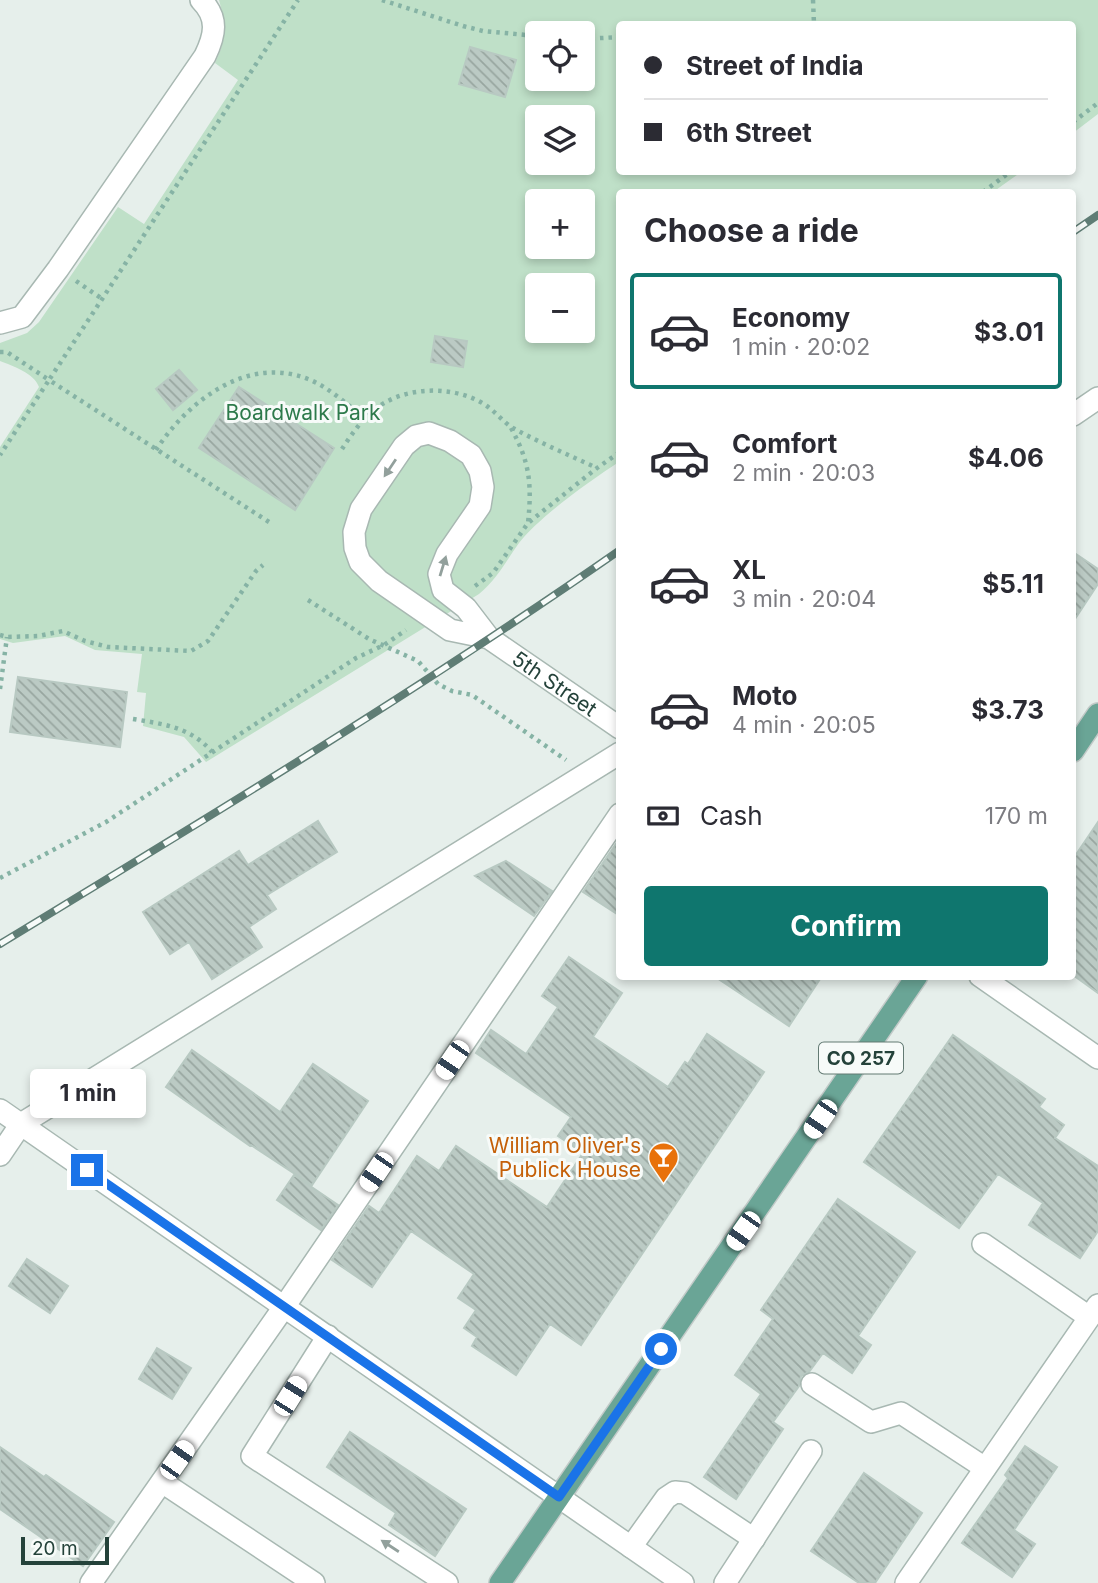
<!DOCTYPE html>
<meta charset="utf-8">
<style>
body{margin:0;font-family:Inter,sans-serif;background:#f7f7f7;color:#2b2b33;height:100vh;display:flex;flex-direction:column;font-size:26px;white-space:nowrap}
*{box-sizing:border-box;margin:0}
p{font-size:23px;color:#7c7c81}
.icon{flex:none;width:38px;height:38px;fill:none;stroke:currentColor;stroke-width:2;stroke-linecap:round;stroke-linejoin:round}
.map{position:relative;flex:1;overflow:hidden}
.panel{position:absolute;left:616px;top:189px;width:460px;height:791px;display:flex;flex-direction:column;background:#fff;border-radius:7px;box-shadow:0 4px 10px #0003}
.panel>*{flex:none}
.hud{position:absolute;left:616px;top:21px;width:460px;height:154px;border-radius:7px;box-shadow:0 4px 10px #0003;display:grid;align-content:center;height:154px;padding:0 28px;background:#fff}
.buttons{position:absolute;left:525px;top:21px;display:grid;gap:14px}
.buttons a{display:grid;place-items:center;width:70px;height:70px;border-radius:7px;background:#fff;box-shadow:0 4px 10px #0003;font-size:35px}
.scale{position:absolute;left:21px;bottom:18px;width:88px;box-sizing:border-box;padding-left:7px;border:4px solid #24423a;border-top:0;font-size:19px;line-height:24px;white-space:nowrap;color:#24423a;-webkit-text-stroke:5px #f7fbf9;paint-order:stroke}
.end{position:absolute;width:32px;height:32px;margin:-16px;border:9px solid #1a73e8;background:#fff;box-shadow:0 0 0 4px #fff}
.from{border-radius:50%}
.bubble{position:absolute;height:49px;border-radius:7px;background:#fff;box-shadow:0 4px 10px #0003;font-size:23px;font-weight:700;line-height:49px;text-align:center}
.car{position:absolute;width:21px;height:42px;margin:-21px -10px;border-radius:9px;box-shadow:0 0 5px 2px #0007;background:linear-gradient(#fff 24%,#345 0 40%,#fff 0 76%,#345 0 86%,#fff 0)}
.hud b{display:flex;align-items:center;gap:24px;height:66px;font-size:26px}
.hud b+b{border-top:2px solid #e1e1e2}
.hud i{width:18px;height:18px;background:#2b2b33}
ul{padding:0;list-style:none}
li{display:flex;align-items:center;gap:21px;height:116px;margin:0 14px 10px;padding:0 14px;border:4px solid transparent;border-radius:7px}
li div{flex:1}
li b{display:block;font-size:26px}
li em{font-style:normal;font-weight:700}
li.on{border-color:#0f766e}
li>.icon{width:63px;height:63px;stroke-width:1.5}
h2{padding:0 28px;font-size:32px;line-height:84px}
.pay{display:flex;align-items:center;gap:18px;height:77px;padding:0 28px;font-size:26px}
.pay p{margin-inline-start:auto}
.action{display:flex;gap:14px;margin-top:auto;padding:14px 28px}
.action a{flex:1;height:80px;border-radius:7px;background:#0f766e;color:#fff;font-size:28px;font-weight:700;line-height:80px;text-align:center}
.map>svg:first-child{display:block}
.green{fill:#bfe0c8;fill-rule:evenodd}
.building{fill:url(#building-back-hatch);stroke:#b8c9c2;stroke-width:2}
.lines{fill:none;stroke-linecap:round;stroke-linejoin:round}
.minor-casing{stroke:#a8b8b2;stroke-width:24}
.major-casing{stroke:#c2cac8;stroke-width:24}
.path{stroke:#86b3a5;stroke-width:4.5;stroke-dasharray:3.5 5;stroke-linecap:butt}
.minor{stroke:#fff;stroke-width:21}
.major{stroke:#6aa596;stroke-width:21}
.rail-casing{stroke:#5f7d75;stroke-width:8}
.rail{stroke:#f7fbf9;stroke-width:5;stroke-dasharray:16;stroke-linecap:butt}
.oneway{fill:#92a09c}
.route{stroke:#1a73e8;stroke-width:9}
.labels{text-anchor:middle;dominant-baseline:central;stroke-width:6;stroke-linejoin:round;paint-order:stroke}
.shield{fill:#f7fbf9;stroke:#637a73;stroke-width:2}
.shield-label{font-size:19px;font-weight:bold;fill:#24423a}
.park-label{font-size:21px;fill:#2d7a4b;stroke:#f7fbf9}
.street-label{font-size:21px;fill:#24423a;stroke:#f7fbf9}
.food-label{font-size:21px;fill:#c56008;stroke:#f7fbf9;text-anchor:end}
</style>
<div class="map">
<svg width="1098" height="1583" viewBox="0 0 1098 1583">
<defs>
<pattern id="building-back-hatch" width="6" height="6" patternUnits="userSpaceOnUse" patternTransform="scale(1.75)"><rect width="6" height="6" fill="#bbcac4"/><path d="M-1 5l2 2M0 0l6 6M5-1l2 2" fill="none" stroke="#98a6a0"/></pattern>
</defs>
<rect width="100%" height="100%" fill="#e6efeb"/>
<path class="green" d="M219,0H1098V114L1073,133V24H620V172H1021L993,192H620L619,462C591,480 539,517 519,543C506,561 497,579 479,594L206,762L184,737L143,726L146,693L137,692L142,654L95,650L65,636L13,643L0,639V447L39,387C34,373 13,366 0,361V343L27,333L39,322L118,207L144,224L238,80L215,63C227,38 226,26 219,0ZM537,33H583V79H537ZM537,117H583V163H537ZM537,201H583V247H537ZM537,285H583V331H537Z"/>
<path class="building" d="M470,47L516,60L505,97L459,84Z
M435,336L467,341L463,367L431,362Z
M179,370L197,390L173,410L156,389Z
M239,387L334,448L295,510L199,448Z
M1073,552L1098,569V584L1073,622Z
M18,677L127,692L120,747L10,732Z
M318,821L337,852L267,895L276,909L249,927L262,947L212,979L189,942L170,954L143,912L239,851L248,865Z
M1098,822V993L1073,975V859Z
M620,838V916L583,892Z
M506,861L552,891L534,916L475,876Z
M569,957L622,993L593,1037L668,1087L685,1062L688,1064L707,1034L764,1072L581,1345L550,1324L516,1375L472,1346L477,1337L464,1328L476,1310L458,1298L474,1274L411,1231L372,1287L332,1260L369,1206L379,1213L417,1156L439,1171L456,1146L547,1207L583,1153L558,1136L571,1117L476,1053L491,1030L526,1054L558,1007L542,996Z
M714,976H822L789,1026Z
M953,1035L1045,1099L1039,1107L1064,1125L1055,1138L1098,1166V1231L1080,1258L1029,1225L1043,1203L998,1174L959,1228L864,1162Z
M192,1050L280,1112L313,1064L368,1101L312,1185L251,1145L250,1146L166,1087Z
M294,1175L338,1205L321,1230L277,1200Z
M838,1199L915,1252L858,1336L871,1345L852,1373L823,1353L809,1372L801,1376L799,1386L773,1422L783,1429L736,1499L704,1477L761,1394L735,1375L773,1319L761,1310Z
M27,1259L68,1286L50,1313L9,1286Z
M157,1348L191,1368L172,1399L139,1379Z
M350,1432L466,1509L435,1556L389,1525L396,1513L327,1467Z
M1025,1446L1057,1467L1014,1530L1035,1544L1012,1577L962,1543L1008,1478L1005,1475Z
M0,1447L44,1477L46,1475L114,1522L83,1566L0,1509Z
M864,1473L922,1513L875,1583H859L811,1551Z"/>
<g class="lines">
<defs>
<g id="minor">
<path d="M0,323L22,317L58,269L205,56C215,35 219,18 201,0"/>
<path d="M1073,415L1098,398"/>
<path id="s1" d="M489,638L450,630L379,581L360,562L355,548L354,532L361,509L404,446L416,436L429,433L450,441L471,455L480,471L483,487L480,506L447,554L439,574L443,590L466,608L489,638L620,728"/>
<path d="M980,976L1098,1058"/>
<path d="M0,1110L683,1583"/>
<path d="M0,1155L21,1124L620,753"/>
<path d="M983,1244L1089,1317"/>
<path d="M328,1336L252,1456L447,1583"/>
<path d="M812,1384L871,1422L901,1413L985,1468"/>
<path d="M162,1482L314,1583"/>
<path d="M631,1547L666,1498L675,1492L685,1493L754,1539"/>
<path d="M91,1583L284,1307L620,814"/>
<path d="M725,1583L811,1451"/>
<path d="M906,1583L1098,1305"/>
</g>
<path id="major" d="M1073,751L1098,714
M500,1583L917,976"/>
</defs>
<use href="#minor" class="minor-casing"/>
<use href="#major" class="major-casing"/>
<path class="path" d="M382,0L463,26L483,31L537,36
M813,0L814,24
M583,39L620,37
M1073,122L1098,103
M983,192L1010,172
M76,281L101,298
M0,352H7L49,380L0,455
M511,428C530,462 532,485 528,523
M342,449C353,432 367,412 386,402C415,386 456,387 484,404C495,411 503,422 513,428C540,443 569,455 597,468
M156,450C188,401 247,355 308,379C329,387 347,405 365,418
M269,522L49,380L298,0
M475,586L493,573L528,523L597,468L620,452
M308,600L369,639L418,661L438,684L452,691L472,695L566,760
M0,635L7,637L38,636L63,631L85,641L108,647L191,651L208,641L256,571L263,565
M0,689L7,637
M133,719C163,724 191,727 212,752
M0,878L106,822L356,658L384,645L406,630"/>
<use href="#minor" class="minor"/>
<use href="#major" class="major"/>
<defs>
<path id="rail" d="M1073,232L1098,215
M0,944C209,817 419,690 620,550"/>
</defs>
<use href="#rail" class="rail-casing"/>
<use href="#rail" class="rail"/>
</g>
<defs><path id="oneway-solid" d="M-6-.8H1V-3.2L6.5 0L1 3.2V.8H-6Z" transform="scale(1.75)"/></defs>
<g class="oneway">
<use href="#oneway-solid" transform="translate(390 468) rotate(124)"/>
<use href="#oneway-solid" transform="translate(443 566) rotate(-73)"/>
<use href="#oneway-solid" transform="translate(390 1546) rotate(-147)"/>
</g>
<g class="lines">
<path class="route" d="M87,1170L559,1497L661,1349"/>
</g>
<defs>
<symbol id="bar-pin" viewBox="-11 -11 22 30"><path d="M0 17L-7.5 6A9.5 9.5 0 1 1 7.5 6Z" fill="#e8710a" stroke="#f7fbf9"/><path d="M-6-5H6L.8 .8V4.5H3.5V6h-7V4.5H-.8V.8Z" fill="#fff"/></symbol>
</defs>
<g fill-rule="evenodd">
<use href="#bar-pin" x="646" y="1140" width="35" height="47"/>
</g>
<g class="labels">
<rect class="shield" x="819" y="1042.5" width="84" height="31" rx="5"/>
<g class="shield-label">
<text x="861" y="1058">CO 257</text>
</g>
<g class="park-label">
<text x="303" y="412">Boardwalk Park</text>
</g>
<g class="street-label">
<text stroke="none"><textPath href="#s1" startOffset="658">5th Street</textPath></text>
</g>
<g class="food-label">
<text x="641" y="1145">William Oliver's<tspan x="641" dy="24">Publick House</tspan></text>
</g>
</g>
</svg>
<div class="buttons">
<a><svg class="icon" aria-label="locate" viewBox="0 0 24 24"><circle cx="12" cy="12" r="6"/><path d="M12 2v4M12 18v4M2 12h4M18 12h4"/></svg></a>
<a><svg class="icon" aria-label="layers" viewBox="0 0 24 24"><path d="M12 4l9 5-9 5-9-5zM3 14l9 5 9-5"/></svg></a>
<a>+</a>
<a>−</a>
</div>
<div class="scale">20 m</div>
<i class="end from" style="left:661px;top:1349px"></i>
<i class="end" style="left:87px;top:1170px"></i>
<div class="bubble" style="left:30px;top:1069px;width:116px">1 min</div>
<i class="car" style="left:452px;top:1060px;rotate:214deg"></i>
<i class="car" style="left:820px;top:1119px;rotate:214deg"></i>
<i class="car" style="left:376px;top:1172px;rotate:214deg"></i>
<i class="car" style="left:743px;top:1231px;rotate:215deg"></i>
<i class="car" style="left:290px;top:1396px;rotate:32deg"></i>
<i class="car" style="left:177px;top:1460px;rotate:35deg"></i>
<div class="hud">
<b><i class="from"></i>Street of India</b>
<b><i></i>6th Street</b>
</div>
<section class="panel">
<h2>Choose a ride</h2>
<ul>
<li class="on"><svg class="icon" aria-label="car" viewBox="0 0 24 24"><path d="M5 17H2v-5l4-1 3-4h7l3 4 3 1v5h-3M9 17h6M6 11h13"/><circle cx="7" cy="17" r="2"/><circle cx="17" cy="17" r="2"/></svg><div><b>Economy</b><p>1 min · 20:02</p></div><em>$3.01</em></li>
<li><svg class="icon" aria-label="car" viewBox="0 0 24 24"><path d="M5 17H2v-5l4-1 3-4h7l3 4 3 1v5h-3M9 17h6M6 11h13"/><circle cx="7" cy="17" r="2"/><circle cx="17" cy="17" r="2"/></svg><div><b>Comfort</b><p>2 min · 20:03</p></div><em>$4.06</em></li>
<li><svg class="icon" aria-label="car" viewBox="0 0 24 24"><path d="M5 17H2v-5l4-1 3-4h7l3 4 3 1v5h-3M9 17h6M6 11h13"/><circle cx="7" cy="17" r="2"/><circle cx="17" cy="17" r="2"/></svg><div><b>XL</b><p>3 min · 20:04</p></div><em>$5.11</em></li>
<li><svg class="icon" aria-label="car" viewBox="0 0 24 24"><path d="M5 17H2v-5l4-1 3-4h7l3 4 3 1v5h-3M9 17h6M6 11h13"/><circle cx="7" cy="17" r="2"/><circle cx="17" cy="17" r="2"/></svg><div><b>Moto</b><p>4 min · 20:05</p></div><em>$3.73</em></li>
</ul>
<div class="pay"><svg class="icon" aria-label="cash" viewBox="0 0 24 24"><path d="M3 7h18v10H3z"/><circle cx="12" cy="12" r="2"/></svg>Cash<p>170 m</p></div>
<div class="action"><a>Confirm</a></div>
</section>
</div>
